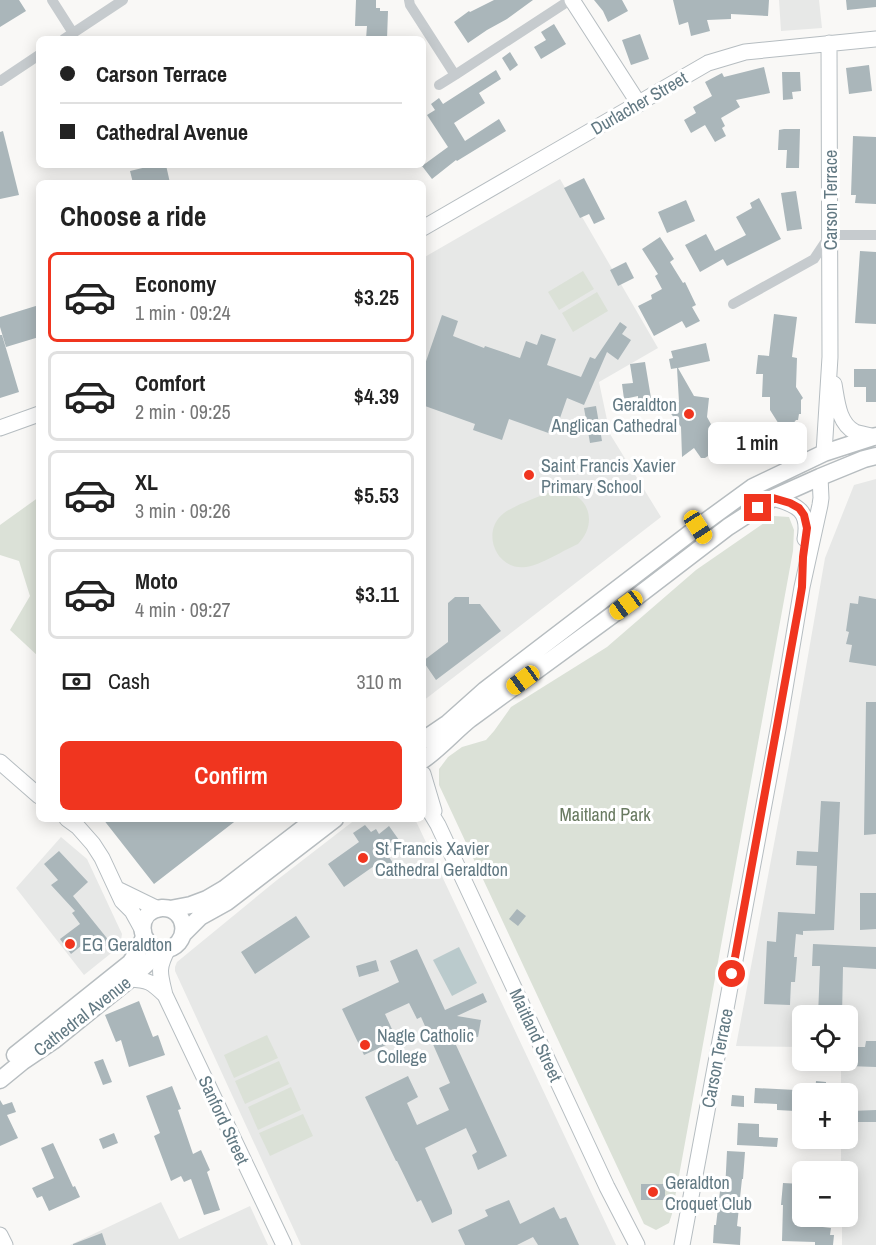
<!DOCTYPE html>
<meta charset="utf-8">
<style>
body{margin:0;font-family:"Archivo Narrow",sans-serif;background:#f6f6f6;color:#222;height:100vh;display:flex;flex-direction:column;font-size:22px;white-space:nowrap}
*{box-sizing:border-box;margin:0}
p{font-size:20px;color:#767676}
.icon{flex:none;width:33px;height:33px;fill:none;stroke:currentColor;stroke-width:2;stroke-linecap:round;stroke-linejoin:round}
.map{position:relative;flex:1;overflow:hidden}
.sheet{position:absolute;left:36px;top:180px;width:390px;height:642px;display:flex;flex-direction:column;background:#fff;border-radius:9px;box-shadow:0 3px 15px #0003}
.sheet>*{flex:none}
.guide{position:absolute;left:36px;top:36px;width:390px;height:132px;border-radius:9px;box-shadow:0 3px 15px #0003;display:grid;align-content:center;height:132px;padding:0 24px;background:#fff}
.controls{position:absolute;left:792px;top:1005px;display:grid;gap:12px}
.controls a{display:grid;place-items:center;width:66px;height:66px;border-radius:9px;background:#fff;box-shadow:0 3px 15px #0003;font-size:30px}
.end{position:absolute;width:27px;height:27px;margin:-14px;border:8px solid #f0351f;background:#fff;box-shadow:0 0 0 3px #fff}
.from{border-radius:50%}
.bubble{position:absolute;height:42px;border-radius:9px;background:#fff;box-shadow:0 3px 15px #0003;font-size:20px;font-weight:600;line-height:42px;text-align:center}
.car{position:absolute;width:18px;height:36px;margin:-18px -9px;border-radius:8px;box-shadow:0 0 4px 2px #0007;background:linear-gradient(#f5c518 24%,#345 0 40%,#f5c518 0 76%,#345 0 86%,#f5c518 0)}
.guide b{display:flex;align-items:center;gap:21px;height:57px;font-size:22px}
.guide b+b{border-top:2px solid #e0e0e0}
.guide i{width:15px;height:15px;background:#222}
ul{padding:0;list-style:none}
li{display:flex;align-items:center;gap:18px;height:90px;margin:0 12px 9px;padding:0 12px;border:3px solid #e0e0e0;border-radius:9px}
li div{flex:1}
li b{display:block;font-size:22px}
li em{font-style:normal;font-weight:600}
li.current{border-color:#f0351f}
li>.icon{width:54px;height:54px;stroke-width:1.5}
h2{padding:0 24px;font-size:27px;line-height:72px}
.pay{display:flex;align-items:center;gap:15px;height:66px;padding:0 24px;font-size:22px}
.pay p{margin-inline-start:auto}
.button{display:flex;gap:12px;margin-top:auto;padding:12px 24px}
.button a{flex:1;height:69px;border-radius:9px;background:#f0351f;color:#fff;font-size:24px;font-weight:600;line-height:69px;text-align:center}
.map>svg:first-child{display:block}
.built{fill:#e7e8e7}
.green{fill:#dbe1d7}
.water{fill:#bacacc}
.building{fill:#aab6ba}
.lines{fill:none;stroke-linecap:round;stroke-linejoin:round}
.secondary-casing{stroke:#b6bdc1;stroke-width:17}
.primary-casing{stroke:#b7bdc0;stroke-width:19}
.street{stroke:#c6cbce;stroke-width:10}
.secondary{stroke:#fff;stroke-width:15}
.primary{stroke:#fff;stroke-width:16}
.route{stroke:#f0351f;stroke-width:8}
.poi-dot{fill:#f0351f;stroke:#fff;stroke-width:2}
.labels{text-anchor:middle;dominant-baseline:central;stroke-width:6;stroke-linejoin:round;paint-order:stroke}
.street-label{font-size:18px;fill:#627983;stroke:#fff}
.poi-label{font-size:18px;fill:#627983;stroke:#fff;text-anchor:start}
.park-label{font-size:18px;fill:#697a61;stroke:#fff}
</style>
<div class="map">
<svg width="876" height="1245" viewBox="0 0 876 1245">
<rect width="100%" height="100%" fill="#f9f8f6"/>
<path class="built" d="M779,0H819L822,28L781,31Z
M560,179L658,348L599,382L610,434L661,517L423,701V258Z
M876,479V1245H842V1217L848,1216V1172L841,1171V1139L848,1138V1094L841,1093V1061L848,1060V1016H802V1047L736,1046L790,759L825,558L854,485Z
M356,819H415L616,1245H301L175,971V967L177,962L277,880Z
M61,837L87,859L122,934L120,946L84,975L16,888Z
M161,1202L179,1239L250,1206L268,1245H70Z"/>
<path class="green" d="M583,271L594,289L559,310L548,292Z
M597,292L608,311L573,332L562,313Z
M556,490C587,490 600,522 578,544C564,550 541,565 526,567C496,571 480,531 504,513C517,504 541,496 556,490Z
M39,497V657L10,630L30,596L19,561L0,555V525Z
M774,516L789,517L794,530L793,551L672,1214L669,1223L656,1230L644,1224L439,785V769L448,757L462,747L486,740L494,731L511,707L607,647L696,570Z
M267,1035L278,1058L234,1078L224,1055Z
M279,1061L289,1084L245,1104L235,1081Z
M291,1087L301,1110L258,1130L248,1107Z
M303,1114L313,1136L270,1156L259,1133Z"/>
<path class="water" d="M459,947L477,983L452,996L433,960Z"/>
<path class="building" d="M0,0H19L26,11L0,27Z
M356,0H376V8H380V11H388L387,39H366L367,26H355Z
M494,0H533L507,19L487,30L468,43L454,22L469,11L470,12Z
M594,0H622L628,11L608,22L603,11Z
M673,0H769L768,16L731,14V19L707,20L710,31L691,36L688,22L679,25Z
M846,0H876V7L847,10Z
M554,24L566,44L541,59L534,47L546,40L541,32Z
M640,34L649,59L631,65L622,40Z
M510,52L518,65L510,71L502,58Z
M869,65L872,91L849,94L846,68Z
M764,67L770,93L736,100L740,107L721,118L725,126L722,128L726,136L715,142L705,125L691,133L684,120L696,113L693,107L712,96L705,82L722,73L724,77Z
M496,70L501,79L479,93L485,103L454,123L465,141L499,119L506,131L457,161L456,160L432,179L422,166L448,147L427,115L435,110L431,104L439,98L443,104Z
M782,72H800L801,91L792,92L793,99L783,100Z
M784,129H800L799,168H786L787,150H778L779,130Z
M3,131L19,195L0,199V132Z
M853,136L876,137V204L855,203L856,195H851Z
M155,165H166L170,183H133L130,171Z
M584,178L605,219L594,224L589,214L580,218L564,188Z
M796,191L802,229L787,231L781,193Z
M759,198L781,239L727,266L723,259L700,272L685,245L706,234L715,251L746,235L736,217L752,208L750,203Z
M686,200L695,221L667,233L658,212Z
M660,237L674,259L670,262L683,283L685,282L696,305L692,307L700,321L686,328L682,321L654,336L638,306L652,299L651,295L662,289L655,276L658,274L642,249Z
M860,251L876,252V324L855,323Z
M626,262L634,278L618,286L610,270Z
M39,305V337L6,347L0,327V317Z
M774,314L797,317L792,357L797,358L796,387L803,398L801,400V414H799L798,420H796L792,425H790L786,429L785,428L782,429L770,410V397H762L763,374H756L758,355L769,356Z
M442,315L458,321L453,336L484,348L485,346L520,358L526,341L537,345L541,334L556,339L547,365L581,377L590,357L595,359L620,322L627,327L622,334L631,340L618,360L607,352L584,405L567,398L554,435L509,419L502,440L473,430L475,424L425,406L423,396V370Z
M0,335H2L19,392L0,398Z
M706,343L710,361L678,368L694,396L709,398L707,417L722,444L709,443L708,456L705,458H701L694,448L682,457L681,427L669,411L679,402L677,368L671,369L669,359L673,358L671,351Z
M645,362L651,398L638,400V396L624,399L622,384L633,383L630,364Z
M854,369H876V402H866V387H854Z
M596,406L602,441L590,443L584,408Z
M859,596L876,599V666L849,662L852,645L846,644L849,632L846,631L850,603L858,604Z
M455,597H469V604H480L501,631L436,680L423,661L448,642V603Z
M866,702H876V834L864,835Z
M821,801L840,802L834,930L803,931V935L796,934L794,957H797L795,982H791L790,1005L764,1004L767,941L776,942L778,912L815,914L817,866L796,865L797,851L818,852Z
M103,819H238L154,884Z
M365,825L371,832L376,829L379,834L389,826L399,840L390,846L392,850L387,854L393,863L379,873L374,866L344,887L328,864L359,842L353,833Z
M59,851L88,882L73,896L110,942L101,950L91,938L71,954L60,939L80,924L72,913L75,911L51,885L58,880L44,864Z
M860,893H876V929L860,930Z
M517,909L526,916L518,926L509,919Z
M296,916L310,937L255,974L241,952Z
M813,944L876,947V969L843,967L842,1016H818L820,966H812Z
M417,949L445,1010L483,993L487,1002L457,1016L481,1020L478,1037L450,1032L507,1156L478,1170L472,1155L477,1152L466,1128L425,1148L452,1210V1214L432,1223L421,1200L417,1202L397,1161H396L365,1097L408,1076L418,1097L407,1103L417,1125L449,1110L439,1088L450,1083L421,1017L417,1019L409,1003L385,1014L397,1040L364,1055L342,1009L399,982L390,961Z
M376,960L379,971L359,977L356,966Z
M139,1001L153,1037L158,1035L165,1055L129,1067L121,1040L116,1042L105,1015Z
M866,1041H876V1067L848,1066V1047H865Z
M103,1059L112,1082L103,1085L94,1062Z
M816,1081L826,1082V1094H815Z
M172,1086L181,1109L178,1110L193,1154L201,1150L210,1170L207,1172L220,1210L204,1215L191,1179L184,1182L181,1176L171,1181L154,1136L160,1133L146,1096Z
M755,1088L796,1090L795,1111L777,1110V1104L754,1103Z
M732,1095L744,1096V1107L731,1106Z
M0,1100L3,1105L12,1102L16,1112L7,1115L18,1138L0,1146Z
M876,1110V1122H851V1111Z
M738,1123L759,1124V1137L778,1138L777,1147L737,1145Z
M114,1133L118,1143L103,1149L99,1139Z
M53,1143L73,1187L75,1186L80,1197L49,1211L42,1196L37,1198L32,1188L54,1178L41,1148Z
M727,1151L745,1152L743,1179H742L737,1226L741,1227L740,1245L713,1243L714,1225H716L720,1191H725Z
M783,1183L802,1184V1206H798V1224L831,1228L830,1235H834L833,1245H815V1242L782,1241L783,1205H781Z
M641,1184H665V1200H641Z
M509,1200L520,1224L554,1207L560,1219L566,1217L579,1245H538L533,1237L517,1245H465L458,1230L488,1216L485,1210Z
M102,1233L106,1245H73V1244Z"/>
<g class="lines">
<defs>
<path id="secondary" d="M572,0L639,104
M423,228L708,63L745,52L876,39
M834,384C837,400 838,423 855,432C860,434 868,435 874,437
M0,428L39,414
M824,453L830,357L829,43
M773,498C798,505 810,511 805,539
M0,762L39,796
M423,774L434,811
M423,800L438,825L607,1187L637,1245
M67,819L78,827L93,844L102,858L122,901L132,911L143,931
M117,889L158,909
M168,949C157,969 160,974 165,995L284,1245
M130,979C149,980 151,982 165,995
M0,1235L5,1245
M682,1245L779,724L802,587L820,505L821,498L820,477"/>
<path id="primary" d="M423,740L448,723L485,690L698,527L753,487L824,453L876,436
M423,760C440,748 454,732 470,719L626,605L728,527L773,498L820,477L864,459L876,456
M170,909L191,905L207,899L224,889L315,819
M184,933L200,917L227,902L335,819
M15,1055L130,963L137,953L144,937
M0,1080L22,1062L53,1041L130,979L162,950C192,948 189,907 162,908C136,910 136,945 162,950"/>
</defs>
<use href="#secondary" class="secondary-casing"/>
<use href="#primary" class="primary-casing"/>
<path class="street" d="M52,0L73,33
M409,0L410,5L455,75L570,0
M64,39L123,0
M0,81L39,55
M439,85L455,75
M733,304L814,259L830,235H876"/>
<use href="#secondary" class="secondary"/>
<use href="#primary" class="primary"/>
</g>
<g class="lines">
<path class="route" d="M732,974L799,605L802,587L803,557L807,528L804,515L799,508L790,503L773,498L758,508"/>
</g>
<g class="poi-dot">
<circle cx="689" cy="414" r="6"/>
<circle cx="529" cy="475" r="6"/>
<circle cx="363" cy="858" r="6"/>
<circle cx="70" cy="944" r="6"/>
<circle cx="365" cy="1045" r="6"/>
<circle cx="653" cy="1192" r="6"/>
</g>
<g class="labels">
<g class="street-label">
<text transform="translate(639 103) rotate(-30)">Durlacher Street</text>
<text transform="translate(830 200) rotate(-90)">Carson Terrace</text>
<text transform="translate(82 1016) rotate(-38)">Cathedral Avenue</text>
<text transform="translate(536 1035) rotate(65)">Maitland Street</text>
<text transform="translate(717 1058) rotate(-79)">Carson Terrace</text>
<text transform="translate(224 1120) rotate(65)">Sanford Street</text>
</g>
<g class="poi-label">
<text x="677" y="404" text-anchor="end">Geraldton<tspan x="677" dy="21">Anglican Cathedral</tspan></text>
<text x="541" y="465">Saint Francis Xavier<tspan x="541" dy="21">Primary School</tspan></text>
<text x="375" y="848">St Francis Xavier<tspan x="375" dy="21">Cathedral Geraldton</tspan></text>
<text x="82" y="944">EG Geraldton</text>
<text x="377" y="1035">Nagle Catholic<tspan x="377" dy="21">College</tspan></text>
<text x="665" y="1182">Geraldton<tspan x="665" dy="21">Croquet Club</tspan></text>
</g>
<g class="park-label">
<text x="605" y="814">Maitland Park</text>
</g>
</g>
</svg>
<div class="controls">
<a><svg class="icon" aria-label="locate" viewBox="0 0 24 24"><circle cx="12" cy="12" r="6"/><path d="M12 2v4M12 18v4M2 12h4M18 12h4"/></svg></a>
<a>+</a>
<a>−</a>
</div>
<i class="end from" style="left:732px;top:974px"></i>
<i class="end" style="left:758px;top:508px"></i>
<div class="bubble" style="left:708px;top:422px;width:99px">1 min</div>
<i class="car" style="left:698px;top:527px;rotate:147deg"></i>
<i class="car" style="left:626px;top:605px;rotate:234deg"></i>
<i class="car" style="left:523px;top:680px;rotate:234deg"></i>
<div class="guide">
<b><i class="from"></i>Carson Terrace</b>
<b><i></i>Cathedral Avenue</b>
</div>
<section class="sheet">
<h2>Choose a ride</h2>
<ul>
<li class="current"><svg class="icon" aria-label="car" viewBox="0 0 24 24"><path d="M5 17H2v-5l4-1 3-4h7l3 4 3 1v5h-3M9 17h6M6 11h13"/><circle cx="7" cy="17" r="2"/><circle cx="17" cy="17" r="2"/></svg><div><b>Economy</b><p>1 min · 09:24</p></div><em>$3.25</em></li>
<li><svg class="icon" aria-label="car" viewBox="0 0 24 24"><path d="M5 17H2v-5l4-1 3-4h7l3 4 3 1v5h-3M9 17h6M6 11h13"/><circle cx="7" cy="17" r="2"/><circle cx="17" cy="17" r="2"/></svg><div><b>Comfort</b><p>2 min · 09:25</p></div><em>$4.39</em></li>
<li><svg class="icon" aria-label="car" viewBox="0 0 24 24"><path d="M5 17H2v-5l4-1 3-4h7l3 4 3 1v5h-3M9 17h6M6 11h13"/><circle cx="7" cy="17" r="2"/><circle cx="17" cy="17" r="2"/></svg><div><b>XL</b><p>3 min · 09:26</p></div><em>$5.53</em></li>
<li><svg class="icon" aria-label="car" viewBox="0 0 24 24"><path d="M5 17H2v-5l4-1 3-4h7l3 4 3 1v5h-3M9 17h6M6 11h13"/><circle cx="7" cy="17" r="2"/><circle cx="17" cy="17" r="2"/></svg><div><b>Moto</b><p>4 min · 09:27</p></div><em>$3.11</em></li>
</ul>
<div class="pay"><svg class="icon" aria-label="cash" viewBox="0 0 24 24"><path d="M3 7h18v10H3z"/><circle cx="12" cy="12" r="2"/></svg>Cash<p>310 m</p></div>
<div class="button"><a>Confirm</a></div>
</section>
</div>
